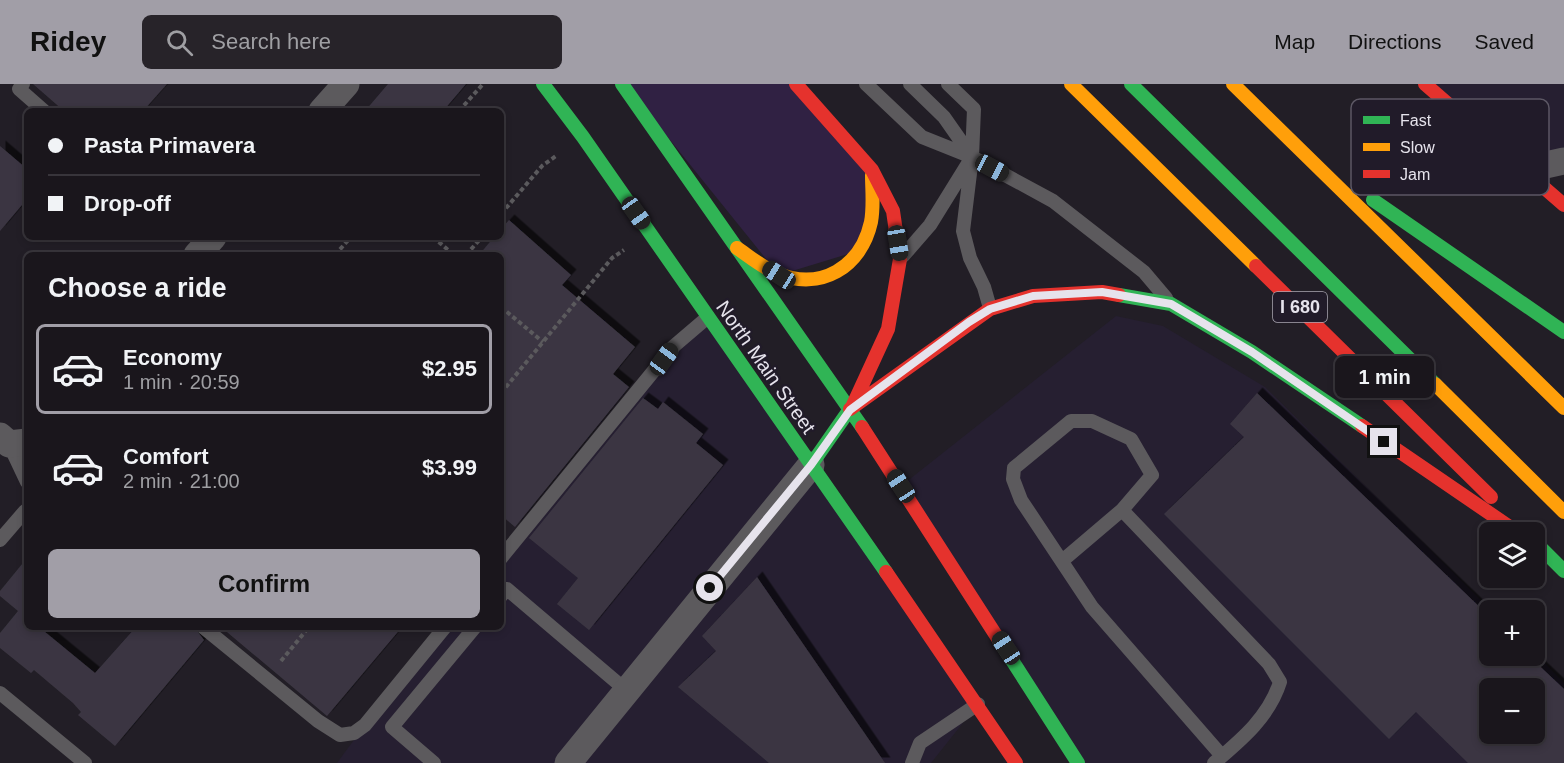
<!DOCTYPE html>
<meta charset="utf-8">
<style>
body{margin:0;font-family:Helvetica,sans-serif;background:#272329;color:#f1f3f6;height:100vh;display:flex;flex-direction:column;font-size:22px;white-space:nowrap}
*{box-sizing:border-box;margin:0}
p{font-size:20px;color:#9f9fa3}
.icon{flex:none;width:33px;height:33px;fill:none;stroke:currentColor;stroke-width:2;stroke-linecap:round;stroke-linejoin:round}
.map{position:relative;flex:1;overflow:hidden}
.side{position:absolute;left:24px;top:168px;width:480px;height:378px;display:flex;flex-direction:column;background:#1a161c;border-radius:9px;box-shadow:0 3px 9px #0003,0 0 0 2px #38353b}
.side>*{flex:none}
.banner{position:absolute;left:24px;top:24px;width:480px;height:132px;border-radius:9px;box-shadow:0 3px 9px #0003,0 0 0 2px #38353b;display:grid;align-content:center;height:132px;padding:0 24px;background:#1a161c}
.controls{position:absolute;left:1479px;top:438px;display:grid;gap:12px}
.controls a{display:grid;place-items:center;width:66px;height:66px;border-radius:9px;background:#1a161c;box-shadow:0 3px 9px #0003,0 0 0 2px #38353b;font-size:30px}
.end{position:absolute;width:27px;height:27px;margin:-14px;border:8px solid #e6e3ec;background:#111;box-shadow:0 0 0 3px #111}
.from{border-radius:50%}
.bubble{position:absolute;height:42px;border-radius:9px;background:#1a161c;box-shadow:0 3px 9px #0003,0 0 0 2px #38353b;font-size:20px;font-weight:700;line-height:42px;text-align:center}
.car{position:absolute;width:18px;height:36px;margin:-18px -9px;border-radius:8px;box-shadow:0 0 4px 2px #0007;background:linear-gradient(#222 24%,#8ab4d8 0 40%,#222 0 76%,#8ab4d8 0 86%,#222 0)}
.banner b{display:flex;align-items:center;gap:21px;height:57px;font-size:22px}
.banner b+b{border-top:2px solid #38353b}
.banner i{width:15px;height:15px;background:#f1f3f6}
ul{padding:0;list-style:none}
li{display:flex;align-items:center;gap:18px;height:90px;margin:0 12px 9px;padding:0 12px;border:3px solid transparent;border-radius:9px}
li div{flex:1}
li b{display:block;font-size:22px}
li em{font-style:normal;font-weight:700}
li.on{border-color:#a19ea7}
li>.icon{width:54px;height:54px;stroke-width:1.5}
h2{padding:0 24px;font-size:27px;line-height:72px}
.primary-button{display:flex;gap:12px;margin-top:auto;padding:12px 24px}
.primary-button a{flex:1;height:69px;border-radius:9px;background:#a19ea7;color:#111;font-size:24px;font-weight:700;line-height:69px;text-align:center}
header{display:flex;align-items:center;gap:36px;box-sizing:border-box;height:84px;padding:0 30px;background:#a19ea7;color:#111}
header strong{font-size:28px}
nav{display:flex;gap:33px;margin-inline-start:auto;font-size:21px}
.search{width:420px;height:54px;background:#272329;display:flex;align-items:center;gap:15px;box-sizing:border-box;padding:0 21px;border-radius:9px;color:#9f9fa3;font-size:22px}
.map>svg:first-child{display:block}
.built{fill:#261f31;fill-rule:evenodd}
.green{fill:#302143}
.building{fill:#3b3642;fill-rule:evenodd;filter:url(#shadow)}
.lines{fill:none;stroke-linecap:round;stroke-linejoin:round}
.path{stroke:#5b5a5d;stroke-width:4;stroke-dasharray:4.5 3;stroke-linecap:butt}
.lane{stroke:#5c5a5d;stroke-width:14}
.street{stroke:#5c5a5d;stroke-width:27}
.fast{stroke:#30b455;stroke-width:14}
.slow{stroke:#ff9f0a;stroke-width:14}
.jam{stroke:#e5322d;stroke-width:14}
.route{stroke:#e6e3ec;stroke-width:8}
.labels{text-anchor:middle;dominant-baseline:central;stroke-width:4.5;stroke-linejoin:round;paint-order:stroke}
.shield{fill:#211b29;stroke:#aba7b2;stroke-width:1.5}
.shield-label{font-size:18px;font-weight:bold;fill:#e6e3ec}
.street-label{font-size:20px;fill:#e6e3ec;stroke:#211b29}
.key{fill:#211b29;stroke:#5c5764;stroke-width:1.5}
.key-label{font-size:16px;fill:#e6e3ec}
</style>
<header>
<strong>Ridey</strong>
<div class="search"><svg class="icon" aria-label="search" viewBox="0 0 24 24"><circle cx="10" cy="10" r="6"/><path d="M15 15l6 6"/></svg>Search here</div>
<nav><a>Map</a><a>Directions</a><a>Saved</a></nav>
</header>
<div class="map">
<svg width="1564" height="679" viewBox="0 0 1564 679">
<defs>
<filter id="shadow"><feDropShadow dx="5.5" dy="-5.5" stdDeviation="0" flood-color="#0009"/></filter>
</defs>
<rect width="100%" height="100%" fill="#221e26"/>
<path class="built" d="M1425,0H1564V77L1523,86Z
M1116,232L1163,242L1265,303L1491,526L1490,572L1535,569L1564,599V679H1078L901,402ZM1490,604H1534V650H1490Z
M708,233L978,620L931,679H337L365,641L445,543H501V474L653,289Z"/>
<path class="green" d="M625,0H796L872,86L861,166L779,191Z"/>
<path class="building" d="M33,0H167L143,27H64Z
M388,0H466L443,27H365Z
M0,62L27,85V115L0,147Z
M509,136L571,191L562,201L635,263L613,290L629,303L515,443L501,431V171H479L494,153H501V145Z
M1257,309L1490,533V572H1529L1564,605V679H1468L1416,628L1389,655L1164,430L1244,353L1230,340ZM1490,604H1534V650H1490Z
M643,314L658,325L663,318L703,350L696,359L723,381L589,546L557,520L578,494L529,454Z
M27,474V543H39L95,589L136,543H194L204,556L115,662L78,631L81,628L73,619L34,586L31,589L0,564V549L18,527L0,512V507Z
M757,493L885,679H769L678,603L716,567L702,552Z
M221,543H402L327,632Z"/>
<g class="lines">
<path class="path" d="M459,27L483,0
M501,130L542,82L556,72
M433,153L454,171
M335,171L351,153
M466,171L482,153
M501,223L543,258
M501,309L612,174L624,166
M281,577L309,543"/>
<path class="lane" d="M23,0L19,5L44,27
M866,0L922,53L972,73L1053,117L1144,188L1166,214
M910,0L944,33L972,73
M948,0L974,25L972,73L963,147L970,174L984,203L990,224
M903,172L930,141L969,78
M9,360L27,398
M1122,426L1269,580L1280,598C1269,633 1241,656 1214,679
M0,456L25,427
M501,474L674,262L708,233
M1062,477L1122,426L1152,391L1131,355L1092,337H1071L1014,384L1013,395L1021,416L1092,523L1222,672
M501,512L507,505L627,607
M203,543L318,637L340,651L354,649L365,641L445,543
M0,609L85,679
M434,679L392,643L475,543
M912,679L920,659L978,620"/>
<path class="street" d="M322,27L346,0
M1523,86L1564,77
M197,171L213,153
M0,352L9,360L27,358
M568,679L811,381"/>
<path class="fast" d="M543,0L583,53L886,488
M622,0L862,343
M1131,0L1435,300
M1373,116L1564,248
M1119,211L1171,220L1252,268L1362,342
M811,381L850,325
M1534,457L1564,487
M999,556L1078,679"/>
<path class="slow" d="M1071,0L1256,182
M1233,0L1564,324
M737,164C750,173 762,183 776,189C821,208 861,183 871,138C874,122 872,106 872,91
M1435,300L1564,428"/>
<path class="jam" d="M796,0L872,86L893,127L900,175L888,245L853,321
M1425,0L1564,121
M1256,182L1491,413
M850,325L990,225L1033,212L1102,208L1119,211
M1362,342L1517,448
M862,343L999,556
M886,488L1016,679"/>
</g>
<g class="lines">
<path class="route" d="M710,504L811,381L850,326L969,238L990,225L1033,212L1102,208L1171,220L1252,268L1384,358"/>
</g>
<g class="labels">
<rect class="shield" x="1273" y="208" width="54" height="30" rx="4.5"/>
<g class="shield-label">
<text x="1300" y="223">I 680</text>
</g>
<g class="street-label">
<text transform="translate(766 283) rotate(55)">North Main Street</text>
</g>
</g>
<rect x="1351" y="15" width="198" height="96" rx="9" class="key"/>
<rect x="1363" y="32" width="27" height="8" fill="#30b455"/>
<rect x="1363" y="59" width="27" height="8" fill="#ff9f0a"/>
<rect x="1363" y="86" width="27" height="8" fill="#e5322d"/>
<g class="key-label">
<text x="1400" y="42">Fast</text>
<text x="1400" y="69">Slow</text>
<text x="1400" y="96">Jam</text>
</g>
</svg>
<div class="controls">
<a><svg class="icon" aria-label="layers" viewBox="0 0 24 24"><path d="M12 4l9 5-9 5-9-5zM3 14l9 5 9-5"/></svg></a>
<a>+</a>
<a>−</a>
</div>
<i class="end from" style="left:710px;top:504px"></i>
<i class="end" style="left:1384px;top:358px"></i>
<div class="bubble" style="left:1335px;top:272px;width:99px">1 min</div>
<i class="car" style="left:992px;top:84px;rotate:118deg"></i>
<i class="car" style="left:636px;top:129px;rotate:145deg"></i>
<i class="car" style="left:898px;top:159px;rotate:171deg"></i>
<i class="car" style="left:779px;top:191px;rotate:302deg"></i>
<i class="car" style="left:664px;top:275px;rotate:36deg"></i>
<i class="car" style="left:901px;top:402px;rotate:327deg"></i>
<i class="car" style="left:1006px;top:564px;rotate:327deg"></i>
<div class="banner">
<b><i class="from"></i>Pasta Primavera</b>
<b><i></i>Drop-off</b>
</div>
<section class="side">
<h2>Choose a ride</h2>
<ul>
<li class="on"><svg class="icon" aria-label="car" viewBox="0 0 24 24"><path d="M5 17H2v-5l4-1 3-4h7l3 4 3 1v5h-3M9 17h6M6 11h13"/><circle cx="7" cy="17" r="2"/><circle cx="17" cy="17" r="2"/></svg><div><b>Economy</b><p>1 min · 20:59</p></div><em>$2.95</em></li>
<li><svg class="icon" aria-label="car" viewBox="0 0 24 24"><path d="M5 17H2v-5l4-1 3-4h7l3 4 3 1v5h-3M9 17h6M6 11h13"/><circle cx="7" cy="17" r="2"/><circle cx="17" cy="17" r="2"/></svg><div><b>Comfort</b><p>2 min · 21:00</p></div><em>$3.99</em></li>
</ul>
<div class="primary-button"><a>Confirm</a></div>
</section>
</div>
